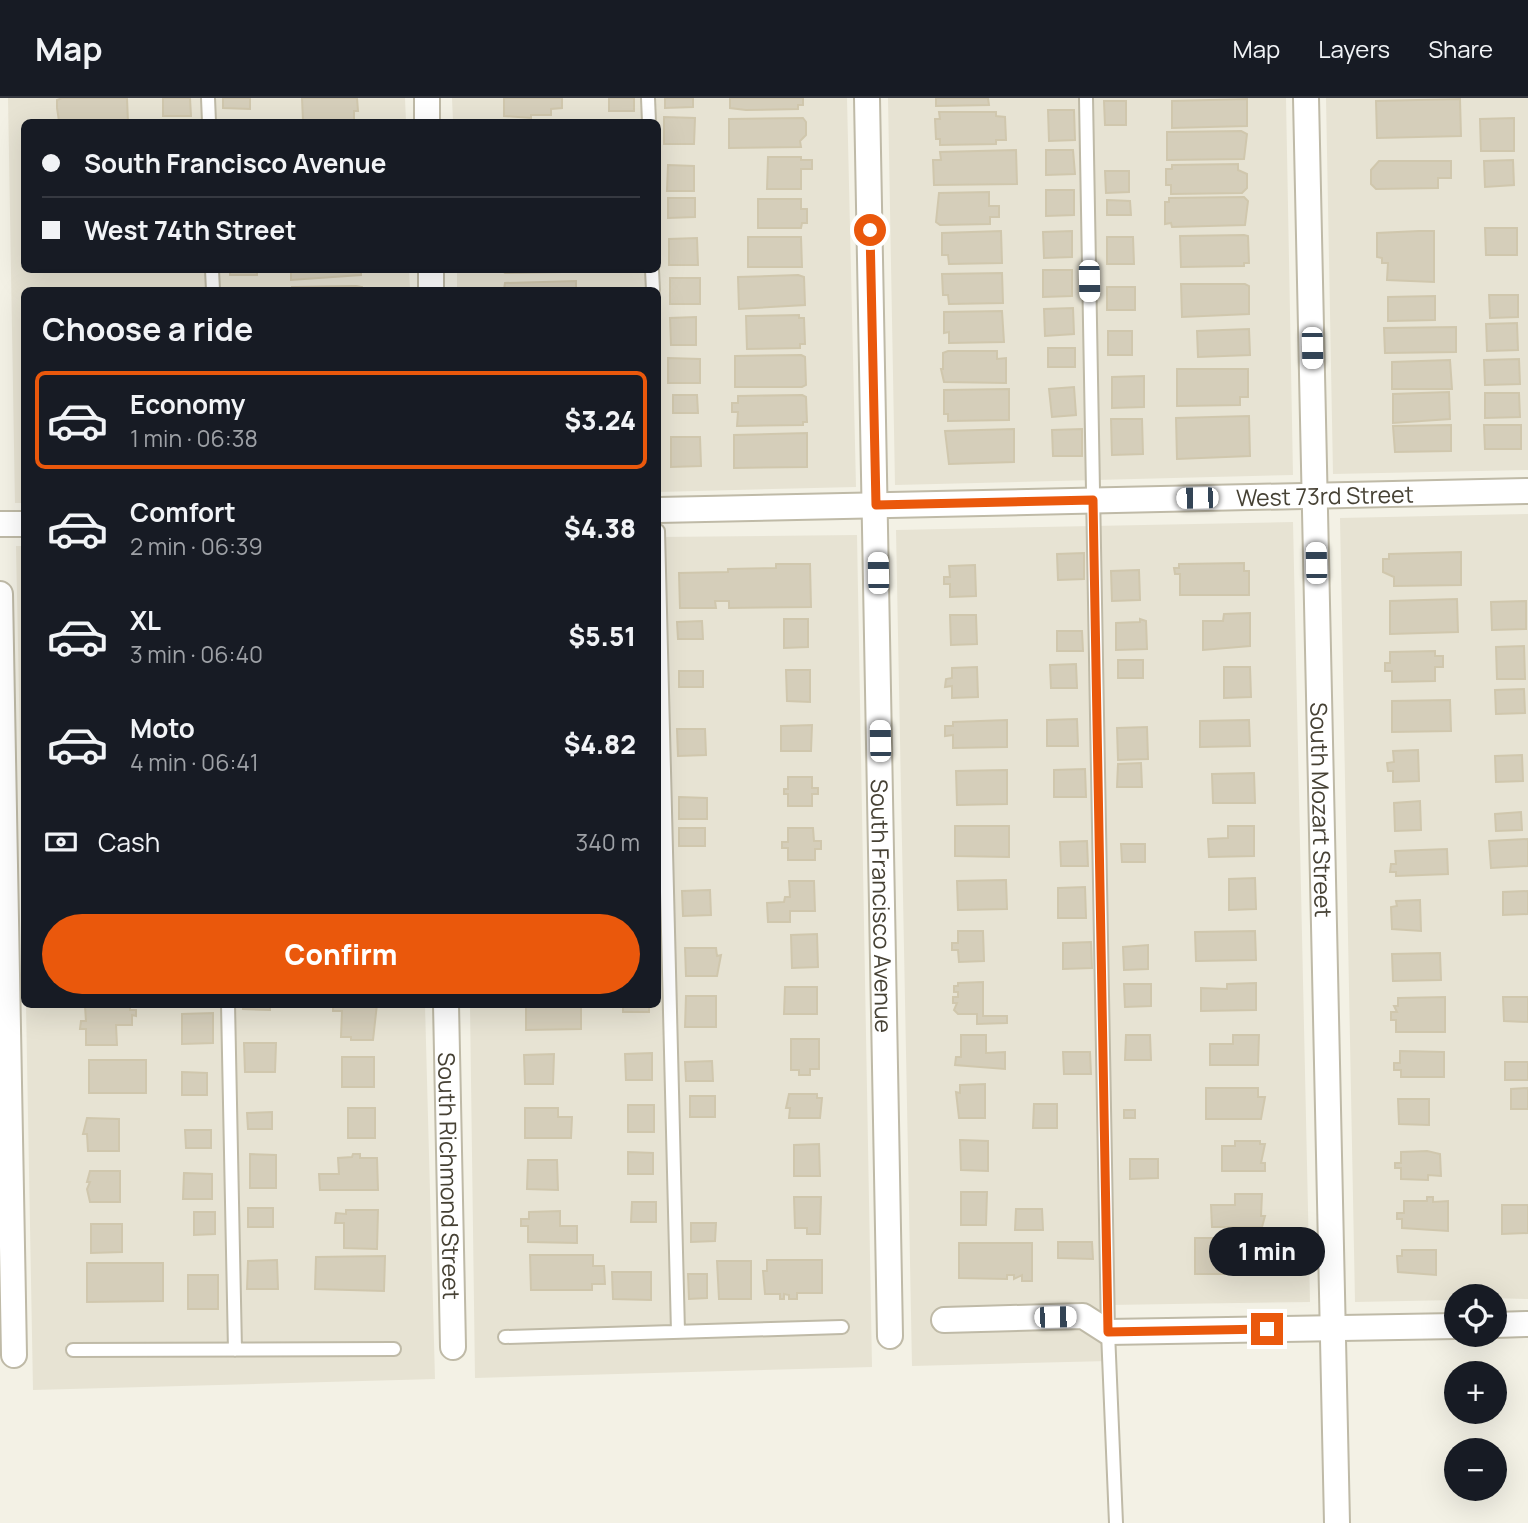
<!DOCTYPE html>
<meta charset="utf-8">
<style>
body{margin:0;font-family:Manrope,sans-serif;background:#242831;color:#f1f3f6;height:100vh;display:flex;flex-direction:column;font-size:26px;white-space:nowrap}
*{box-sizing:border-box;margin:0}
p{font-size:23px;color:#9ea1a6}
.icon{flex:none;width:38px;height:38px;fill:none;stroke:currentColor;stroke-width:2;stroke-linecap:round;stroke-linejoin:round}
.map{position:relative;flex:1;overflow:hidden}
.details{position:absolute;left:21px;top:189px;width:640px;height:721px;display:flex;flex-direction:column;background:#171b24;border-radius:10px;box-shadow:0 7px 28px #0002}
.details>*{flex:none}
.hud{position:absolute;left:21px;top:21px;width:640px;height:154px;border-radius:10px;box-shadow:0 7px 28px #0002;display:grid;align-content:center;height:154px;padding:0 21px;background:#171b24}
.buttons{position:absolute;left:1444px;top:1186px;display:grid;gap:14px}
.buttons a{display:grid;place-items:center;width:63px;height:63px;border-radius:50%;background:#171b24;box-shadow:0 7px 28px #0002;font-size:35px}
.end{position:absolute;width:32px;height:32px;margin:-16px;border:9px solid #ea580c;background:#fff;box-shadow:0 0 0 4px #fff}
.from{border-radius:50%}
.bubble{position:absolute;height:49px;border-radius:24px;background:#171b24;box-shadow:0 7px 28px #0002;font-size:23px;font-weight:800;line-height:49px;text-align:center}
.car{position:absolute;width:21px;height:42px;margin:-21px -10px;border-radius:9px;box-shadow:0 0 5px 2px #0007;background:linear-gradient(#fff 24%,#345 0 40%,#fff 0 76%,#345 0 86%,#fff 0)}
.hud b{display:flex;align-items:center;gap:24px;height:66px;font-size:26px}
.hud b+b{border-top:2px solid #363941}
.hud i{width:18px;height:18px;background:#f1f3f6}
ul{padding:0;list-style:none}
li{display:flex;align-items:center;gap:21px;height:98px;margin:0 14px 10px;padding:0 7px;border:4px solid transparent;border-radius:10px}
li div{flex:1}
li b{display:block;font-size:26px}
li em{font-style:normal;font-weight:800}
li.current{border-color:#ea580c}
li>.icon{width:63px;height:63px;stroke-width:1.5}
h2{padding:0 21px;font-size:32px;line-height:84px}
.pay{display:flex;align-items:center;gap:18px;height:77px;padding:0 21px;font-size:26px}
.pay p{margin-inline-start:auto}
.primary-button{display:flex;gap:14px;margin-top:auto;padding:14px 21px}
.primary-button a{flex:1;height:80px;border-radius:42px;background:#ea580c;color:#fff;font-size:28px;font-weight:800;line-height:80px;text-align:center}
header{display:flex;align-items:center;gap:42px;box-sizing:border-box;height:98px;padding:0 35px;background:#171b24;border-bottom:2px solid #363941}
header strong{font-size:33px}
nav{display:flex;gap:38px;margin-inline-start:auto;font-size:24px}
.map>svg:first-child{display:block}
.residential{fill:#e7e3d3}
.building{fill:#d5ceba;stroke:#d0c7ad;stroke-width:2}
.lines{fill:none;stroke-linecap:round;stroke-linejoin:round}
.lane-casing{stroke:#bfbaa7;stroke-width:16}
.street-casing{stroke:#bfbaa7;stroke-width:28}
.lane{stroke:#fff;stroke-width:12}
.street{stroke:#fff;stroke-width:24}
.route{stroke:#ea580c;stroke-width:9}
.labels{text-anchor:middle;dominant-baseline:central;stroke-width:6;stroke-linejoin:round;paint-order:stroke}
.street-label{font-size:23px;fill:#464134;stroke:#fff}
</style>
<header>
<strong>Map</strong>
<nav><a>Map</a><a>Layers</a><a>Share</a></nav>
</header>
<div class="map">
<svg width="1528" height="1425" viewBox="0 0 1528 1425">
<rect width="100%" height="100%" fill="#f3f1e5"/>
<path class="residential" d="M8,0H405L406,24H24V172H409L410,192H24V405H15Z
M452,0H847L856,389L658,394V192H457V172H658V24H453Z
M888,0H1286L1293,377L895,387Z
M1326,0H1528V372L1333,376Z
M1528,416V1201L1456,1199V1202L1355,1204L1340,420Z
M1293,424L1310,1204L1108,1207L1109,1263L912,1268L896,432Z
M857,437L872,1269L475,1280L470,907L658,906V439Z
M16,448H24V847Z
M26,907H425L435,1281L33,1292Z"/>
<path class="building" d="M62,0H127L128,24H62L59,23L57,10V2Z
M163,0H190L191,18H163Z
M223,0H250V11L223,10Z
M302,0H357L358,13H354V22L303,23Z
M504,0H562V10L551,11V17H531V20L504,18Z
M609,0H634V13H609Z
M665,0H693V9L665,10Z
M730,0H803V7H798V11L746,12L730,10Z
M936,0H988L989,7L936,8Z
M1247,1V28L1172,30V3Z
M1460,1L1461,38L1377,40L1376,3Z
M1104,3H1126V27H1105Z
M1048,12H1074L1075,42L1049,43Z
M939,14H996V18L1005,19L1006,42H996V46L940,47V41H936L935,21H940Z
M664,19L695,20L694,46H664Z
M803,20L806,24V37L800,43L801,49L729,50V21Z
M1514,20V53H1481L1480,21Z
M1241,33L1247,36L1244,61L1167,62V34Z
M1016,52L1017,86L934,87L933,62H941L940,54Z
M1046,52H1073L1075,76L1046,77Z
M768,59H801V62H812V71H801V91H767Z
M1513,62L1514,87L1485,89L1484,63Z
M1379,63H1451V80H1438V90L1376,91L1371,86V72Z
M1238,66V72L1247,76V90L1242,95L1171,96V87H1166V71H1172V67Z
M668,67L694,68V93H667Z
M1105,73H1129V94L1106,95Z
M1046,92H1074V117L1046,118Z
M989,94V108H999V119H990V126L940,127L936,124L939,95Z
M1244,99L1248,103L1245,127L1172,129L1171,125L1165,126V104H1169V100Z
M668,100H695V119L668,120Z
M758,101H801V111H807V125H802L801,130H758Z
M1107,102L1130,103L1131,117H1107Z
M1485,130H1517V157H1486Z
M1001,133L1002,165L949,166L948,157H942V135Z
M1072,133V159L1044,160L1043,134Z
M1419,133H1434V184L1387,182L1388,165H1382V160L1377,159V135Z
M1244,137L1248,138L1249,165H1244V168L1181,169L1180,138Z
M748,139H801L802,169H748Z
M1107,139H1133L1134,166H1107Z
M697,140L698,167H669V141Z
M230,172H257V177H230Z
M291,172H361V177L291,182Z
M501,172H560L561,174L505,175Z
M1043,172H1072V198L1043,199Z
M1002,175L1003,205L949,206L948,197H943L942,176Z
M798,177L804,179L805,207L739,211L738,179Z
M670,180H700V206H670Z
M576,183V192H504L505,185Z
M1181,186H1245L1249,188V216L1182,219Z
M356,188L362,189V192H292V189Z
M1107,189H1135V212H1107Z
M1489,197H1518V219L1490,220Z
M1435,198V222L1388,223V199Z
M1073,210L1074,236L1045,238L1044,211Z
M1002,213L1004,244L949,245V234L944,235V214Z
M799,217V220H804L805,246H800V250L747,251L746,218Z
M696,219V247H671L670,220Z
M1517,225L1518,252L1487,253L1486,226Z
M1456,229V254L1385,255L1384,230Z
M1249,231L1250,257L1198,259L1197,233Z
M1108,233H1132V257H1108Z
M1048,250H1075V269H1048Z
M948,253H997V261L1006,260V285L944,284L941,271H943V255Z
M801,257L805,259L806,287L802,289H735V258Z
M668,260L700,261V285H668Z
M1519,261L1520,286L1485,287L1484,262Z
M1450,262L1452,291H1392V264Z
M1177,271H1248V299H1240V307L1177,308Z
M1144,278V309L1112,310V279Z
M1074,289L1076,317L1052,319L1049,291Z
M1009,291V322L948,323V316H944V292Z
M1449,294L1450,321L1393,325V296Z
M1485,295H1519L1520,319L1485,320Z
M673,297H697L698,315H673Z
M802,297L806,299L807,324H803V327L737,328L738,314H732V305H738V298Z
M1249,318L1250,358L1177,361L1176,320Z
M1111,321H1142L1143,356L1112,357Z
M1451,327V353L1395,354L1393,328Z
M1484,327H1521V351H1485Z
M1014,331V364L949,366L945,333Z
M1082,331V358H1053L1052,332Z
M807,335V369L734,370V337Z
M671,339H700L701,368L671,369Z
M1461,454V487L1394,488V479L1383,474V461H1389V456Z
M1084,455V481L1058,482L1057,456Z
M1244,465V473H1249V497H1180V476H1175L1174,470H1179V466Z
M776,466H810L811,509L729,510V503H715L716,510H680L679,475L728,474V471L776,470Z
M975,467L976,498L950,499V486H944V479H950L949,468Z
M1139,472L1140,502L1112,503L1111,473Z
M1457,501L1458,534L1390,536V503Z
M1526,503V531L1492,532L1491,504Z
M1250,515V548L1203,552V523H1223L1224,516Z
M950,517H976L977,546L951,547Z
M784,521H808V549L784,550Z
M1140,521L1146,523L1147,551L1116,552V525L1140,524Z
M702,523L703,541H678L677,524Z
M1057,533H1082L1083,553H1057Z
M1524,548L1525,581H1497L1496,549Z
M1435,553V558H1443V569H1435V583L1392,584V573H1385V565H1390V554Z
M1118,562H1143V580H1118Z
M1076,566L1077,590H1051L1050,567Z
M977,569L978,599L952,600V588L945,589L946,581L952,580V570Z
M1224,569H1250L1251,599L1224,600Z
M786,572H810V604L787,603Z
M679,573H703V589H679Z
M1524,591L1525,615L1496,616L1495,592Z
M1450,602L1451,633L1392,634V603Z
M1077,621L1078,648H1047V622Z
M1007,622V649L953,650V637L945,638V628H953V624Z
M1249,622L1250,648L1200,649V623Z
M812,627L811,653H781V628Z
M1147,629L1148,661L1118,662L1117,630Z
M677,631H705L706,657L678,658Z
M1418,652L1419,683L1393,684V673H1388L1387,665L1394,664L1393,653Z
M1522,657L1523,683L1496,684L1495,658Z
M1141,665L1142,689H1117L1118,666Z
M1085,671L1086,699H1054V672Z
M1007,672V706L957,707L956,673Z
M1254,675L1255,705H1213L1212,676Z
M788,679H812V690H818V696H812V708H788V696H784V691H788Z
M679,699L707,700V721H679Z
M1420,703L1421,732L1395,733L1394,705Z
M1521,714L1522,732L1496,733L1495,716Z
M955,728H1009V759L955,758Z
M1228,728H1254V758L1209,759L1208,741L1228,740Z
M679,730H705V748H679Z
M788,730H813L814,743H821V751H815V762H788V750H782V744H788Z
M1528,741V768L1491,770L1489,743Z
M1087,743L1088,768H1061L1060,744Z
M1121,746H1145V764H1122Z
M1447,751L1448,776L1396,778V774H1390L1391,766H1396L1395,753Z
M1255,780L1256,811L1229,812V781Z
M1006,782L1007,811L958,812L957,783Z
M789,783H814L815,813H790V824H768L767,805L784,804L785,799H790Z
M1085,789L1086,820H1058V790Z
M710,792L711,817L683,818L682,793Z
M1528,793V816L1503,817V794Z
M1420,802L1421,833L1392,831L1391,809L1397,808L1396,803Z
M958,833H983L984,863L959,864L958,852H952V845H958Z
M1255,833L1256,862L1196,863L1195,834Z
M817,836L818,869L792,870L791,837Z
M1091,844L1092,870L1063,871V845Z
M1148,847V871L1124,872L1123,849Z
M685,850H716L717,858L721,857L717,878H686Z
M1440,855L1441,882L1393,883L1392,856Z
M983,884V918H1007V925L977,926V916H958L954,912L957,905H953V899H958V894H954V888H958V885Z
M1256,885V912L1201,913V890L1227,891V886Z
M1124,886H1151V908L1125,909Z
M785,889H817V916H784Z
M686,898H716V929H685Z
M1445,899V934H1396V922H1391V914H1397L1394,908H1398V900Z
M1503,899H1528V924L1504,923Z
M243,906H270V912L243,911Z
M333,906H377L373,942H351V939H341L342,913H333Z
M526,906L581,907V931L526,932Z
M623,906H649V914H623Z
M85,908H130V912H136V918L132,917V927H116L117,947H86V931H80L81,923H86Z
M213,915V945L182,946V916Z
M961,937H986V955L1005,954V971L955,967L956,959H961Z
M1126,937H1150L1151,962H1125Z
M1233,937H1259L1258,967H1210V946H1233Z
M791,941H819V971H810V977H799V972H791Z
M244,945H276L275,974H245Z
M1400,953L1444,954V979H1401V972H1394V965H1400Z
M1063,954H1090L1091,976H1064Z
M652,955V982H626L625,956Z
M554,956L553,986H525L524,957Z
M342,959H374V989H342Z
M89,962H146V995H89Z
M712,963L713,983H686L685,964Z
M1505,964H1528V982H1505Z
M182,974L207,975V997H182Z
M985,986V1020H959L956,994L960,995V987Z
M1206,990H1258V999H1265L1261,1021H1206Z
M1528,990V1011H1511V991Z
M789,996H817V1000H822L820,1020H789L790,1010H786Z
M690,998H715V1019H690Z
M1398,1001H1429V1027L1399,1026Z
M1034,1006H1057V1030H1033Z
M628,1007H654V1034H628Z
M348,1010H375V1040H348Z
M525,1010H558V1019H572L571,1040H525Z
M1124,1012H1135V1020H1124Z
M272,1014V1031H248L247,1015Z
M87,1020L119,1021V1053H88L87,1036H83Z
M185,1032H211V1050H186Z
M960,1042L988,1043V1073L961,1072Z
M1235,1043H1260V1046H1265L1261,1065H1265V1073H1222V1048H1235Z
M819,1046L820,1078H794V1047Z
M1427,1053L1440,1056L1441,1078L1428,1077V1082L1401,1081V1070H1395V1065H1401V1054Z
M628,1054L653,1055V1076H628Z
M250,1056L276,1057V1090H250Z
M353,1056H360V1060H377L378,1092H320L319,1076H339L338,1060L352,1059Z
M1130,1061H1158V1080L1130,1081Z
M528,1062H557L558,1092L527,1091Z
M90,1073H120V1104H90L87,1091L90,1084H87Z
M184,1075L212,1076V1101H183Z
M961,1094H987L986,1127H961Z
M1235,1096H1262L1261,1118H1265L1262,1129H1212L1211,1107H1235Z
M794,1099H821L820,1136H807V1130H795Z
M1427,1099H1433V1104L1448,1103V1133L1402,1130V1121H1397V1115H1404V1103H1427Z
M632,1104H656V1124H631Z
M1502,1107H1528V1135L1502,1136Z
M248,1110H273V1129H248Z
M1016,1111H1042L1043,1132H1015Z
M346,1112H378L377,1151L344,1150V1125H335L336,1115L346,1116Z
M560,1113V1128H577V1145L528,1144V1128H521V1121H529V1114Z
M194,1114H215V1136L194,1137Z
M691,1125H716L715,1143L691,1144Z
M91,1126H122V1154L91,1155Z
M1195,1140H1265V1176H1195Z
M1058,1144H1092L1093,1161L1058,1160Z
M959,1145H1032V1183H1022V1177L1014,1181V1177H1007V1181L959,1180Z
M1402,1152H1436V1177L1398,1174L1397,1158H1402Z
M530,1157H593V1168H604L605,1186H592V1192H531Z
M385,1158L384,1193L315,1191L316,1159Z
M277,1162L278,1191H247L248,1163Z
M767,1162H822V1195H797V1201H789V1197L784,1196V1201H780V1196H765L763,1173H767Z
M717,1163H751V1201H719Z
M87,1165H163V1203L87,1204Z
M612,1174H651V1202L613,1201Z
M688,1176H707V1200L689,1201Z
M188,1177H218V1211H188Z"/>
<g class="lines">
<defs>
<path id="lane" d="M208,0L209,24
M648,0L649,24
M1086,0L1108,1234L1116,1425
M212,172L213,192
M652,172L653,192
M658,433L678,1234
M228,906L235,1252
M505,1239L842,1229
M73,1252L394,1251"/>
<g id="street">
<path d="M427,0V24"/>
<path id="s1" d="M867,0L890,1238"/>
<path id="s2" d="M1306,0L1337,1425"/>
<path d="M431,172V192"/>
<path id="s3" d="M658,412L1528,393"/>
<path d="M0,426H24"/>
<path d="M0,496L14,1257"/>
<path id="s4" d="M446,906L453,1249"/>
<path d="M944,1222L1083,1218L1108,1234L1456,1228"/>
<path d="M1494,1227L1528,1226"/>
</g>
</defs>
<use href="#lane" class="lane-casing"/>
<use href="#street" class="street-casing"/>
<use href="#lane" class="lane"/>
<use href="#street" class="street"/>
</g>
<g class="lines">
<path class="route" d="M870,132L876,407L1093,402L1108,1234L1267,1231"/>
</g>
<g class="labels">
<g class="street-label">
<text stroke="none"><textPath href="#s3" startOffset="667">West 73rd Street</textPath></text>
<text stroke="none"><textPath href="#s2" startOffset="712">South Mozart Street</textPath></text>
<text stroke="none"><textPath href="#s1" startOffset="808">South Francisco Avenue</textPath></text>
<text stroke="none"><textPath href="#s4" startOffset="172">South Richmond Street</textPath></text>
</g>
</g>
</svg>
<div class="buttons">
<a><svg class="icon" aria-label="locate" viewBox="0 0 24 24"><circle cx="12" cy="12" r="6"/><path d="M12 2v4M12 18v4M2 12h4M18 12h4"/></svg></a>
<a>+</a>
<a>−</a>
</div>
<i class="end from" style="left:870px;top:132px"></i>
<i class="end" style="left:1267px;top:1231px"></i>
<div class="bubble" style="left:1209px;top:1129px;width:116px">1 min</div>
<i class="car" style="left:1089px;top:183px;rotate:179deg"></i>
<i class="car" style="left:1312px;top:250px;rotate:179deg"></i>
<i class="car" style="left:1197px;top:400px;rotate:269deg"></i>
<i class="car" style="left:1316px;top:465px;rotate:359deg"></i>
<i class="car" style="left:878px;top:475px;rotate:359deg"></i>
<i class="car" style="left:880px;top:643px;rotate:359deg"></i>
<i class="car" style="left:1055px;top:1219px;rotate:89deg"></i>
<div class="hud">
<b><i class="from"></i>South Francisco Avenue</b>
<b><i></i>West 74th Street</b>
</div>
<section class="details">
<h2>Choose a ride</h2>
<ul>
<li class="current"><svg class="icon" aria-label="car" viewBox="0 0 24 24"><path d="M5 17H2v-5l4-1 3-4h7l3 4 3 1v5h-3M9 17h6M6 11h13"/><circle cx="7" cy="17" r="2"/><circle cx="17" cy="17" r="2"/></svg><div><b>Economy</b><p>1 min · 06:38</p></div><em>$3.24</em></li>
<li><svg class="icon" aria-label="car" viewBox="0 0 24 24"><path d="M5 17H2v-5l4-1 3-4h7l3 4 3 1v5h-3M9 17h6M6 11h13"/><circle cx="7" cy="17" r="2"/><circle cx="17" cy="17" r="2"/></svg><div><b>Comfort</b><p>2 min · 06:39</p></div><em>$4.38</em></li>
<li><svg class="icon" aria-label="car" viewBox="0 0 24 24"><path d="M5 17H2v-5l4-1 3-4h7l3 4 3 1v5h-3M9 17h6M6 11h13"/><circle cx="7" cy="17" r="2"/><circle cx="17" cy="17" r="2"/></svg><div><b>XL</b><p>3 min · 06:40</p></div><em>$5.51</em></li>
<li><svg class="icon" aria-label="car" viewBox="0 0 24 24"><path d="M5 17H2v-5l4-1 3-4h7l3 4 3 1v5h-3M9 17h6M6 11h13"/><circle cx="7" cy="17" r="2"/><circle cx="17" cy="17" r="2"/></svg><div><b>Moto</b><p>4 min · 06:41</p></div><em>$4.82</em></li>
</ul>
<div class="pay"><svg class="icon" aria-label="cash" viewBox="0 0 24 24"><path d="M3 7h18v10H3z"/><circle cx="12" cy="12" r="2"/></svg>Cash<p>340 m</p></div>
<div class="primary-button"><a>Confirm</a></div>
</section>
</div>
